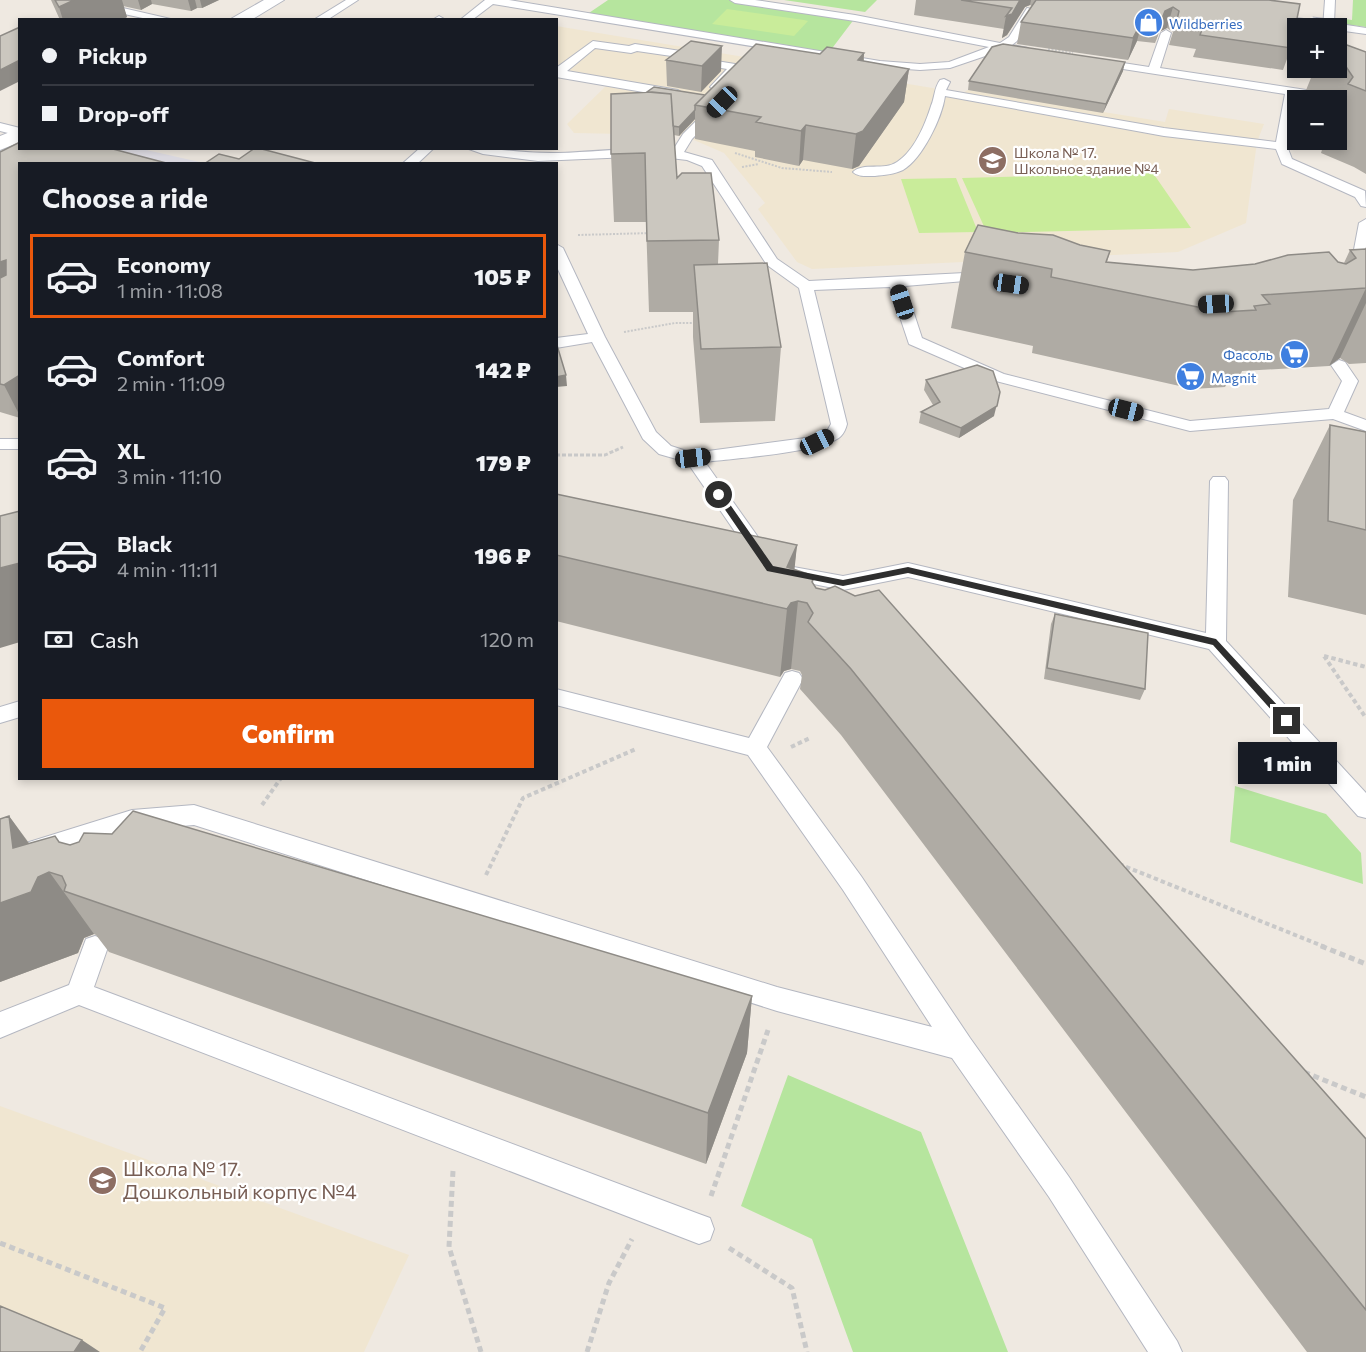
<!DOCTYPE html>
<meta charset="utf-8">
<style>
body{margin:0;font-family:Commissioner,sans-serif;background:#20242c;color:#f1f3f6;height:100vh;display:flex;flex-direction:column;font-size:22px;white-space:nowrap}
*{box-sizing:border-box;margin:0}
p{font-size:20px;color:#9ea1a6}
.icon{flex:none;width:33px;height:33px;fill:none;stroke:currentColor;stroke-width:2;stroke-linecap:round;stroke-linejoin:round}
.map{position:relative;flex:1;overflow:hidden}
.panel{position:absolute;left:18px;top:162px;width:540px;height:618px;display:flex;flex-direction:column;background:#171b24;border-radius:0px;box-shadow:0 3px 9px #0003}
.panel>*{flex:none}
.top-card{position:absolute;left:18px;top:18px;width:540px;height:132px;border-radius:0px;box-shadow:0 3px 9px #0003;display:grid;align-content:center;height:132px;padding:0 24px;background:#171b24}
.buttons{position:absolute;left:1287px;top:18px;display:grid;gap:12px}
.buttons a{display:grid;place-items:center;width:60px;height:60px;border-radius:0px;background:#171b24;box-shadow:0 3px 9px #0003;font-size:30px}
.end{position:absolute;width:27px;height:27px;margin:-14px;border:8px solid #2e2e2e;background:#fff;box-shadow:0 0 0 3px #fff}
.from{border-radius:50%}
.bubble{position:absolute;height:42px;border-radius:0px;background:#171b24;box-shadow:0 3px 9px #0003;font-size:20px;font-weight:800;line-height:42px;text-align:center}
.car{position:absolute;width:18px;height:36px;margin:-18px -9px;border-radius:8px;box-shadow:0 0 4px 2px #0007;background:linear-gradient(#222 24%,#8ab4d8 0 40%,#222 0 76%,#8ab4d8 0 86%,#222 0)}
.top-card b{display:flex;align-items:center;gap:21px;height:57px;font-size:22px}
.top-card b+b{border-top:2px solid #363941}
.top-card i{width:15px;height:15px;background:#f1f3f6}
ul{padding:0;list-style:none}
li{display:flex;align-items:center;gap:18px;height:84px;margin:0 12px 9px;padding:0 12px;border:3px solid transparent;border-radius:0px}
li div{flex:1}
li b{display:block;font-size:22px}
li em{font-style:normal;font-weight:800}
li.active{border-color:#ea580c}
li>.icon{width:54px;height:54px;stroke-width:1.5}
h2{padding:0 24px;font-size:27px;line-height:72px}
.pay{display:flex;align-items:center;gap:15px;height:66px;padding:0 24px;font-size:22px}
.pay p{margin-inline-start:auto}
.button{display:flex;gap:12px;margin-top:auto;padding:12px 24px}
.button a{flex:1;height:69px;border-radius:0px;background:#ea580c;color:#fff;font-size:24px;font-weight:800;line-height:69px;text-align:center}
.map>svg:first-child{display:block}
.industrial{fill:#e3e1e8}
.education{fill:#f0e6d1}
.green{fill:#b6e59e}
.pitch{fill:#c9ec9a}
.lines{fill:none;stroke-linecap:round;stroke-linejoin:round}
.lane-casing{stroke:#b4b7c1;stroke-width:2}
.secondary-casing{stroke:#b4b7c1;stroke-width:2}
.path-far3{stroke:#c9c9c9;stroke-width:2;stroke-dasharray:2 1.5;stroke-linecap:butt}
.path-far2{stroke:#c9c9c9;stroke-width:3;stroke-dasharray:4 2;stroke-linecap:butt}
.path-far1{stroke:#c9c9c9;stroke-width:4;stroke-dasharray:4.5 3;stroke-linecap:butt}
.path{stroke:#c9c9c9;stroke-width:5;stroke-dasharray:6 4;stroke-linecap:butt}
.lane{fill:#fff;fill-rule:evenodd}
.secondary{fill:#fff;fill-rule:evenodd}
.lane-bridge-casing{stroke:#b4b7c1;stroke-width:13;stroke-linecap:butt}
.lane-bridge{stroke:#fff;stroke-width:11}
.wall{fill:#afaba4}
.shaded-wall{fill:#8e8b86}
.building{fill:#cbc7bf;stroke:#8e8b86;stroke-width:1.5}
.route{fill:#2e2e2e}
.labels{text-anchor:middle;dominant-baseline:central;stroke-width:4.5;stroke-linejoin:round;paint-order:stroke}
.far-shop-label{font-size:14px;fill:#366cbe;stroke:#fff;text-anchor:start}
.far-education-label{font-size:14px;fill:#785e54;stroke:#fff;text-anchor:start}
.near-education-label{font-size:20px;fill:#785e54;stroke:#fff;text-anchor:start}
</style>
<div class="map">
<svg width="1366" height="1352" viewBox="0 0 1366 1352">
<rect width="100%" height="100%" fill="#efe9e1"/>
<path class="industrial" d="M103,148L142,149L204,163L48,164Z"/>
<path class="education" d="M556,26L963,93L968,90L1165,122L1169,109L1264,124L1257,142L1246,223L1178,252L812,269L797,262L758,209L765,203L724,153L687,137L674,135L574,133L567,124L606,86L557,78Z
M0,1106L409,1255L364,1352H0Z"/>
<path class="green" d="M608,0H735L855,18L827,55L586,15Z
M784,0H877L865,12Z
M1353,0H1366V27L1336,23V18L1352,20Z
M1235,786L1326,814L1361,853L1363,884L1230,842Z
M788,1075L921,1132L1008,1352H853L812,1239L741,1206Z"/>
<path class="pitch" d="M727,9L804,20L808,21L794,36L712,24Z
M1153,173L1191,228L987,233L962,178Z
M956,178L978,232L919,233L901,179Z"/>
<g class="lines">
<defs>
<path id="lane" d="M68,0H88L175,20H152L73,3Z
M346,0H358L327,20L315,19Z
M485,0H509L880,61L920,64L949,62L989,47L855,21L735,3L730,0H755L855,15L1000,43L1009,37L1027,8L1036,10L1017,41L1012,45L1028,48V52L1003,50L950,68L920,70L880,67L493,4L472,20H460Z
M1325,0H1335L1334,23L1366,28V34L1323,28Z
M1271,15L1312,20L1317,23L1312,26L1267,20L1266,18Z
M439,16L446,20L434,19Z
M1166,30L1171,33L1160,68L1366,99V107L1297,96L1287,146L1292,159L1365,191L1366,207L1361,206L1355,197L1282,164L1276,149L1164,136L945,96C942,118 922,159 903,170C895,174 884,175 875,176C867,176 858,177 853,172C863,162 884,171 897,162C914,151 925,125 931,106C935,97 934,88 940,80L944,79L950,82L946,90L1164,128L1276,142L1285,94L1097,65L1091,62L1097,59L1149,67L1161,33Z
M593,41L629,46L635,44L700,54L704,55V59L735,64L741,67L720,89L716,90L710,87L727,69L692,63V59L637,51L631,53L595,48L567,71L678,90L684,94L678,98L556,77V68Z
M713,107L719,111L692,139L684,152L712,160L777,259L809,281L965,273L993,277L995,280L988,284L965,281L905,286L922,338L1004,374L1190,421L1329,409L1342,381L1331,365L1339,360L1345,362L1358,381L1344,412L1366,420V431L1333,419L1190,431L992,380L909,344L890,287L814,290L847,424C846,428 844,433 841,436C826,452 730,459 705,462L777,564L843,576L908,563L1206,633L1210,481L1213,477H1225L1228,481L1226,641L1366,793V818L1358,816L1209,649L908,577L843,590L764,574L687,462L659,454L643,439L592,342L556,348V338L588,334L556,265V244L563,248L605,337L656,432L671,446L693,453L813,437L827,431L831,424L799,288L767,265L702,166L687,160L653,156L538,161L483,154L466,148C497,148 527,154 558,153C597,152 635,146 673,150L683,134L709,108Z
M0,123L20,128V136L0,131Z
M420,148H434L417,164H402Z
M1366,219V261L1363,276L1356,280L1349,276L1359,223Z
M0,439H20V449H0Z
M792,671L799,673L803,679L767,747L861,876L970,1038L1069,1177L1177,1341L1182,1352H1148L1049,1197L952,1058L777,1011L194,825L132,830L0,871V851L132,810L194,805L777,987L932,1027L843,890L748,755L556,705V689L749,738L785,673Z
M20,701V717L0,723V707Z
M95,936L104,939L108,947L94,987L699,1214L710,1218L714,1229L710,1240L699,1244L79,1005L0,1038V1012L69,985L86,939Z"/>
<path id="secondary" d="M264,0H284L251,20H229Z
M20,128V142L0,150V136Z"/>
</defs>
<use href="#lane" class="lane-casing"/>
<use href="#secondary" class="secondary-casing"/>
<path class="path-far3" d="M1048,49L1073,53
M1293,56H1298
M735,153L782,168L832,172
M742,167L759,164
M578,235L652,233
M624,332L675,323H697"/>
<path class="path-far2" d="M556,455H605L623,447"/>
<path class="path-far1" d="M1324,656L1366,718
M1324,656L1366,667
M791,747L810,738
M262,805L281,778
M1119,864L1325,947
M486,875L523,798L636,749"/>
<path class="path" d="M1321,946L1366,964
M1304,1072L1366,1097
M453,1171L449,1247L481,1352
M711,1196L768,1030
M0,1243L165,1308L140,1352
M729,1248L792,1288L807,1352
M587,1352L609,1283L632,1239"/>
<use href="#lane" class="lane"/>
<use href="#secondary" class="secondary"/>
<defs>
<path id="lane-bridge" d="M1312,23L1336,26"/>
</defs>
<use href="#lane-bridge" class="lane-bridge-casing"/>
<use href="#lane-bridge" class="lane-bridge"/>
</g>
<path class="wall" d="M51,0H219L202,8H197L191,11L152,4L141,10L123,6L127,17L122,20H60Z
M916,0H1270L1291,48L1283,70L1193,57L1196,49L1169,45L1173,32L1167,28L1159,32L1155,43L1137,41L1128,60L1017,44L1021,22L1032,6L1030,5L1025,7L1007,35L1002,38L1004,29L914,15Z
M691,41L721,71L701,92L667,86L666,60Z
M1336,41L1366,52V174L1354,167L1321,153L1324,143L1322,140H1336V100H1302L1315,68H1336Z
M864,53V61L909,69L904,102L859,166L852,169L803,160L799,166L755,157V151L695,139V119L679,136L674,135L677,178L719,240L718,264L781,347L775,421L700,423L693,337V312H649L646,222H614L611,154L705,95L820,54Z
M1123,71L1103,113L968,90L969,81Z
M0,152L20,164V418L0,412Z
M1080,245L1110,251L1107,262L1193,270L1338,262L1344,263L1350,250L1365,249L1366,247V363L1349,364L1340,358L1329,366L1242,371L1238,381L1227,383L1225,387L1193,389L1032,353L1033,346L951,328L965,252Z
M926,380L994,416L959,438L919,423L921,412L933,405L924,390Z
M1330,425L1366,432V615L1288,597L1293,500Z
M556,494L797,545L794,569L814,576L813,583L816,588L1366,1139V1352H1307L841,735L800,689L802,675L800,671L791,669L784,671L780,677L556,621Z
M1055,614L1145,689L1140,700L1044,679L1051,624Z
M9,816L29,843H60L752,996L747,1053L706,1164L109,952L96,935L94,934L84,938L78,953L0,982V819Z"/>
<path class="shaded-wall" d="M74,0H122L127,17L122,20H63L59,7Z
M138,0H151L152,4L141,10Z
M188,0H195L197,8L191,11Z
M200,0H219L202,8Z
M1020,0H1031L1030,5L1025,7L1007,35L1002,38L1006,16Z
M1173,7L1167,28L1159,32L1155,43L1165,11Z
M1143,19L1137,41L1128,60L1133,38Z
M722,46L721,71L701,92L702,66Z
M864,53L861,86L858,60Z
M20,60V81L0,91V70Z
M1125,62L1123,71L1103,113L1106,104Z
M909,69L904,102L859,166L852,169L856,134Z
M695,110V119L679,136V127Z
M806,125L803,160L799,166L801,131Z
M6,260L20,290L0,302V262Z
M1366,288V303L1340,358L1329,366Z
M20,375V416L4,385Z
M566,375L567,386L556,387V377Z
M1000,392L994,416L959,438L961,428Z
M797,545L791,603L798,601L791,669L784,671L780,677L787,609V567Z
M20,563V642L0,648V568Z
M9,816L94,934L84,938L78,953L0,982V903L13,848Z
M752,996L747,1053L706,1164L708,1113Z
M82,1340L100,1352H74Z"/>
<path class="building" d="M55,0H74L59,7Z
M961,0H1020L1012,14L1006,16L1012,8Z
M1036,0H1269L1300,4L1291,48L1200,35L1203,27L1176,24L1179,11L1173,7L1165,11L1161,21L1143,19L1133,38L1021,22Z
M20,27V60L0,70V36Z
M691,41L722,46L702,66L666,60Z
M1336,41L1366,52V91L1348,84L1353,77L1336,52Z
M756,44L820,54L827,47L864,53L858,60L909,69L863,131L856,134L806,125L801,131L756,122L761,117L695,105Z
M1003,44L1125,62L1106,104L969,81L992,47Z
M654,87L705,95L695,105V110L679,127L673,126L671,94L647,92Z
M652,92L671,94L677,178L682,173H711L719,240L647,241L645,153L611,154V94Z
M20,142V148H109L170,164H20V375L4,385L0,384V278L6,275V260L0,262V152Z
M255,148H258L319,164H204L219,154L239,159Z
M978,225L1018,233L1053,235L1080,245L1110,251L1106,262L1193,270L1255,264L1288,255L1329,252L1338,262L1346,264L1356,258L1350,250L1366,249V288L1262,295L1270,304L1254,306L1256,310L1222,312L1051,277L1052,269L965,252Z
M767,263L781,347L701,349L694,265Z
M556,342L566,375L556,377Z
M977,365L993,371L1000,392L997,406L961,428L921,412L940,402L926,380Z
M1330,425L1366,432V530L1328,521Z
M556,494L797,545L787,567L814,576L812,582L816,588L825,590L835,586L855,596L879,590L1366,1139V1310L851,669L808,622L813,613L807,603L798,601L791,603L787,609L556,555Z
M20,511V563L0,568V516Z
M1055,614L1148,633L1145,689L1047,668Z
M133,811L752,996L708,1113L64,891L66,885L62,876L49,872L38,877L31,892L0,903V819L9,816L13,848L55,836L59,842L70,845L79,842L84,833L112,834Z
M0,1306L82,1340L74,1352H0Z"/>
<path class="route" d="M719,492L722,493L773,566L843,580L908,567L1216,639L1292,721L1290,723H1283L1213,645L908,573L843,586L767,571L715,495Z"/>
<defs>
<symbol id="shop-disc" viewBox="-11 -11 22 22"><circle r="9.5" fill="#3f7fe0" stroke="#fff"/><path d="M-5-2.5h2.3a2.7 3.5 0 0 1 5.4 0H5L5.5 6h-11ZM-1.5-2.5h3a1.5 2.3 0 0 0-3 0Z" fill="#fff"/></symbol>
<symbol id="school-disc" viewBox="-11 -11 22 22"><circle r="9.5" fill="#8d6e63" stroke="#fff"/><path d="M0-5L7-2L0 1L-7-2ZM-4 1L0 2.5L4 1V4Q0 6-4 4Z" fill="#fff"/></symbol>
<symbol id="supermarket-disc" viewBox="-11 -11 22 22"><circle r="9.5" fill="#3f7fe0" stroke="#fff"/><path d="M-6-5.5h2.5l.6 2H6L4.5 2H-2.5L-4.4-4H-6ZM-1.5 3.2a1.3 1.3 0 1 0 .1 0ZM3 3.2a1.3 1.3 0 1 0 .1 0Z" fill="#fff"/></symbol>
</defs>
<g fill-rule="evenodd">
<use href="#shop-disc" x="1132" y="6" width="33" height="33"/>
<use href="#school-disc" x="976" y="144" width="33" height="33"/>
<use href="#supermarket-disc" x="1278" y="338" width="33" height="33"/>
<use href="#supermarket-disc" x="1174" y="360" width="33" height="33"/>
<use href="#school-disc" x="86" y="1164" width="33" height="33"/>
</g>
<g class="labels">
<g class="far-shop-label">
<text x="1169" y="23">Wildberries</text>
<text x="1273" y="354" text-anchor="end">Фасоль</text>
<text x="1211" y="377">Magnit</text>
</g>
<g class="far-education-label">
<text x="1014" y="152">Школа № 17.<tspan x="1014" dy="16">Школьное здание №4</tspan></text>
</g>
<g class="near-education-label">
<text x="123" y="1168">Школа № 17.<tspan x="123" dy="23">Дошкольный корпус №4</tspan></text>
</g>
</g>
</svg>
<div class="buttons">
<a>+</a>
<a>−</a>
</div>
<i class="end from" style="left:719px;top:495px"></i>
<i class="end" style="left:1287px;top:721px"></i>
<div class="bubble" style="left:1238px;top:742px;width:99px">1 min</div>
<i class="car" style="left:722px;top:102px;rotate:224deg"></i>
<i class="car" style="left:1011px;top:284px;rotate:98deg"></i>
<i class="car" style="left:902px;top:302px;rotate:342deg"></i>
<i class="car" style="left:1216px;top:304px;rotate:267deg"></i>
<i class="car" style="left:1126px;top:410px;rotate:104deg"></i>
<i class="car" style="left:817px;top:442px;rotate:64deg"></i>
<i class="car" style="left:693px;top:458px;rotate:83deg"></i>
<div class="top-card">
<b><i class="from"></i>Pickup</b>
<b><i></i>Drop-off</b>
</div>
<section class="panel">
<h2>Choose a ride</h2>
<ul>
<li class="active"><svg class="icon" aria-label="car" viewBox="0 0 24 24"><path d="M5 17H2v-5l4-1 3-4h7l3 4 3 1v5h-3M9 17h6M6 11h13"/><circle cx="7" cy="17" r="2"/><circle cx="17" cy="17" r="2"/></svg><div><b>Economy</b><p>1 min · 11:08</p></div><em>105 ₽</em></li>
<li><svg class="icon" aria-label="car" viewBox="0 0 24 24"><path d="M5 17H2v-5l4-1 3-4h7l3 4 3 1v5h-3M9 17h6M6 11h13"/><circle cx="7" cy="17" r="2"/><circle cx="17" cy="17" r="2"/></svg><div><b>Comfort</b><p>2 min · 11:09</p></div><em>142 ₽</em></li>
<li><svg class="icon" aria-label="car" viewBox="0 0 24 24"><path d="M5 17H2v-5l4-1 3-4h7l3 4 3 1v5h-3M9 17h6M6 11h13"/><circle cx="7" cy="17" r="2"/><circle cx="17" cy="17" r="2"/></svg><div><b>XL</b><p>3 min · 11:10</p></div><em>179 ₽</em></li>
<li><svg class="icon" aria-label="car" viewBox="0 0 24 24"><path d="M5 17H2v-5l4-1 3-4h7l3 4 3 1v5h-3M9 17h6M6 11h13"/><circle cx="7" cy="17" r="2"/><circle cx="17" cy="17" r="2"/></svg><div><b>Black</b><p>4 min · 11:11</p></div><em>196 ₽</em></li>
</ul>
<div class="pay"><svg class="icon" aria-label="cash" viewBox="0 0 24 24"><path d="M3 7h18v10H3z"/><circle cx="12" cy="12" r="2"/></svg>Cash<p>120 m</p></div>
<div class="button"><a>Confirm</a></div>
</section>
</div>
